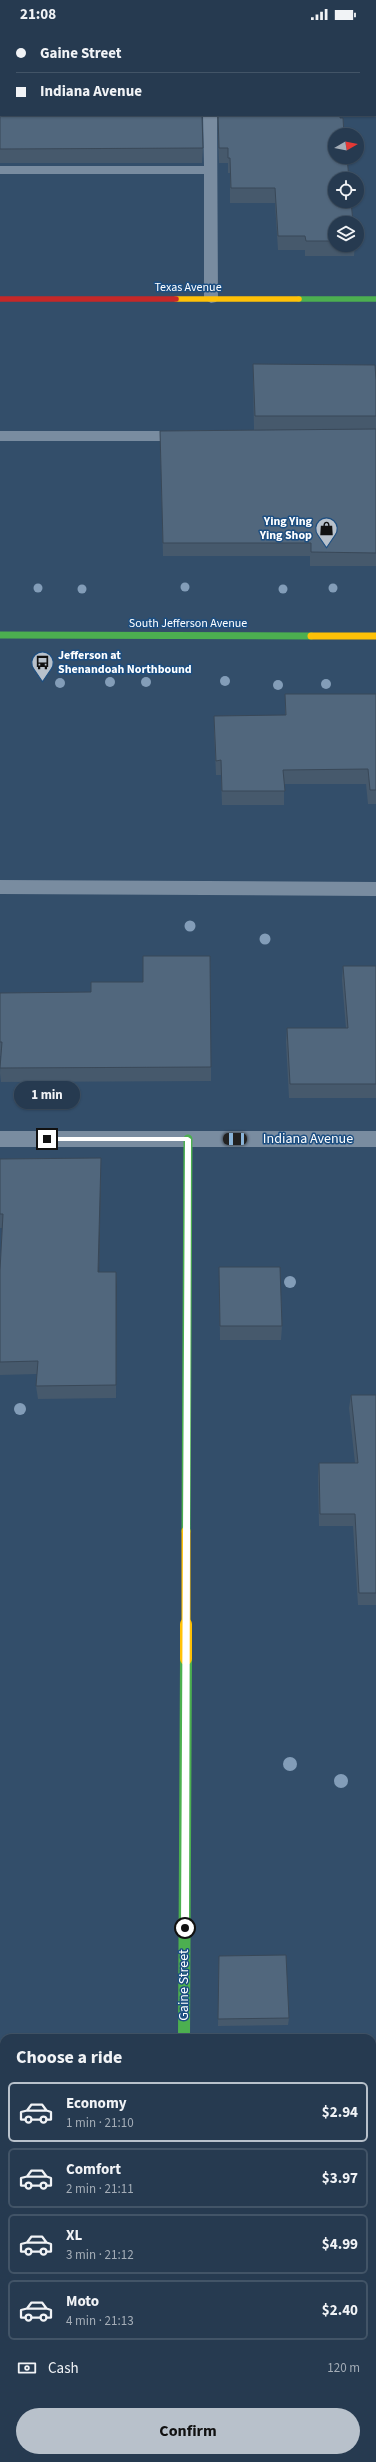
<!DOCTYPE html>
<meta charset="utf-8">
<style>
body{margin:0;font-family:"Source Sans 3",sans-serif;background:#32455a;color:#f1f3f6;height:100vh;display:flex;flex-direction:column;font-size:15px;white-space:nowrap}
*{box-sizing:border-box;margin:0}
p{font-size:13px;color:#a4adb7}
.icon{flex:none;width:22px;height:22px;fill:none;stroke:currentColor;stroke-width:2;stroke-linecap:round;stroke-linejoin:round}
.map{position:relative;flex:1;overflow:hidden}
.side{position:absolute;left:0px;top:2006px;width:376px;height:428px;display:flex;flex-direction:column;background:#263a50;border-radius:12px 12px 0 0;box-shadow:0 1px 3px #0004,0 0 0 1px #425467}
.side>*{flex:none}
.banner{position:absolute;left:0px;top:0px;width:376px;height:88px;box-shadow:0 1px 3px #0004,0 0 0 1px #425467;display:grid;align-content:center;height:88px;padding:0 16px;background:#263a50}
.needle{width:26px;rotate:81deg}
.buttons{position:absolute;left:328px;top:100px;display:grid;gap:8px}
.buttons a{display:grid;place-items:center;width:36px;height:36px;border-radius:50%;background:#263a50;box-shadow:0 1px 3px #0004,0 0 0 1px #425467;font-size:20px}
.end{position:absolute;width:18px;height:18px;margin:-9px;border:5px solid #fff;background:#111;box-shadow:0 0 0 2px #111}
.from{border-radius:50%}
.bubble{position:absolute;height:28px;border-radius:14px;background:#263a50;box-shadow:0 1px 3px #0004,0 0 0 1px #425467;font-size:13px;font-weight:700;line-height:28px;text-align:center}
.car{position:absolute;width:12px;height:24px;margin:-12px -6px;border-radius:5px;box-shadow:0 0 3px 1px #0007;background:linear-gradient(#222 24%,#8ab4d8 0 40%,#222 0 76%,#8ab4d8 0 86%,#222 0)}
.banner b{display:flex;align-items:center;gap:14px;height:38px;font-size:15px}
.banner b+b{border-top:1px solid #425467}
.banner i{width:10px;height:10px;background:#f1f3f6}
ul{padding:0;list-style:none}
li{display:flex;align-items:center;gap:12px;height:60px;margin:0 8px 6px;padding:0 8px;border:2px solid #425467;border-radius:6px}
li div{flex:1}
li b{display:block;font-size:15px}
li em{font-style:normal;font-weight:700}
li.selected{border-color:#b8c1cb}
li>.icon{width:36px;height:36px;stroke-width:1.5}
h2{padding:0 16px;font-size:18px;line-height:48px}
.pay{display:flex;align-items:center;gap:10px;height:44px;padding:0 16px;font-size:15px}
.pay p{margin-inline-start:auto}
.button{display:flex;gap:8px;margin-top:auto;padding:8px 16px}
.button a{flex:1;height:46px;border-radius:24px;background:#b8c1cb;color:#111;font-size:16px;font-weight:700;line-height:46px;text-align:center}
.status{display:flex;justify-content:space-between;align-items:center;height:28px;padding:0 20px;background:#263a50;direction:ltr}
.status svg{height:11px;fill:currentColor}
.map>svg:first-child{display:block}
.green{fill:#306499}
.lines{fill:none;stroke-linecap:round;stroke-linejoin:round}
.lane{fill:#798ca0;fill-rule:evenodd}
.street{fill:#798ca0;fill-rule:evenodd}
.fast-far3{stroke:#4caf50;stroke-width:5.5}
.fast-far2{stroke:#4caf50;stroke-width:7}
.fast-far1{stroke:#4caf50;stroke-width:9}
.fast{stroke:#4caf50;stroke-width:12}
.slow-far3{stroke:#ffc107;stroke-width:5.5}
.slow-far2{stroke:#ffc107;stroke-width:7}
.slow-far1{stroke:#ffc107;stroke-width:9}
.slow{stroke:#ffc107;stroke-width:12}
.jam{stroke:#c62828;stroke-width:5.5}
.tree{fill:#839db8}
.wall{fill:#46596c}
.shaded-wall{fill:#394858}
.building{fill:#51677d;stroke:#394858}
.route{fill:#fff}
.labels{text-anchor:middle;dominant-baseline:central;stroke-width:3;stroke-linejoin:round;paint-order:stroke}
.far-street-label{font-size:12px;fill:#fff;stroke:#1c4e81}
.far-poi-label{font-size:12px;font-weight:bold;fill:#fff;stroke:#1c4e81;text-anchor:end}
.street-label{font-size:14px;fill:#fff;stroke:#1c4e81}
</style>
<div class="status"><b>21:08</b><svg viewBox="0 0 49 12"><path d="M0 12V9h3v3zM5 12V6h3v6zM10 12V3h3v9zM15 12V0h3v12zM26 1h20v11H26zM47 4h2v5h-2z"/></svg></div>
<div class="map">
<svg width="376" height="2434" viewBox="0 0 376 2434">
<rect width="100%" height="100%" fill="#334e6a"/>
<path class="green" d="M0,0H357V1H1L0,14Z"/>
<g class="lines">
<path class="lane" d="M203,87H217L218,271L216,274L211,275L204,271V146H0V138H204Z
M0,403H191L199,408L191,413H0Z
M0,852L376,854V868L0,866Z
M0,2127L4,2129V2168L0,2166Z
M93,2430H125L127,2434H95Z"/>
<path class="street" d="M0,22H1V30H0Z
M375,22H376V30H375Z
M0,1103H376V1119H0Z
M166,2430H198V2434H166Z"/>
<path class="fast-far3" d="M299,271H376"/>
<path class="fast-far2" d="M0,607L311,608"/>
<path class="fast-far1" d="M186,1503L188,1111"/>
<path class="fast" d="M184,2010L186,1631"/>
<path class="slow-far3" d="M176,271H299"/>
<path class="slow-far2" d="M311,608H376"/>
<path class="slow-far1" d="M186,1503V1597"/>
<path class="slow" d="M186,1596V1631"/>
<path class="jam" d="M0,271H176"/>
</g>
<g class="tree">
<circle cx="185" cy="559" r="4.5"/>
<circle cx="38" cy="560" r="4.5"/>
<circle cx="333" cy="560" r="4.5"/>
<circle cx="82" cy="561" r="4.5"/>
<circle cx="283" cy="561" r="4.5"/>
<circle cx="225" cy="653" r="5"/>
<circle cx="110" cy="654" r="5"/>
<circle cx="146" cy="654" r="5"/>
<circle cx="60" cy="655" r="5"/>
<circle cx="326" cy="656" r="5"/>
<circle cx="278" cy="657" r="5"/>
<circle cx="190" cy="898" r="5.5"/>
<circle cx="265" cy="911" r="5.5"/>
<circle cx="290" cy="1254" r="6"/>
<circle cx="20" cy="1381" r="6"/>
<circle cx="290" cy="1736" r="7"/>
<circle cx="341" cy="1753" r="7"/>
</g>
<path class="wall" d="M0,32L203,120L202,135H0Z
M217,87H340L335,195V217H355L354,228H305V222H278L275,175H230V145H228V135H219Z
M253,336L376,352V538H310V528H163L160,403L355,402H254L253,349Z
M285,666H376V776H368L366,756H284V777H222L221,747H216L214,702V688L285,687Z
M343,938H376V1070H289L286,1014L287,1000H346L342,952Z
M0,965L211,1039V1053L1,1054L0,1045L1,1028H0Z
M101,1130V1144L99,1244H116L117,1258L116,1370L38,1371L36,1358L37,1346L0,1347V1242L2,1200H0V1131Z
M219,1239L282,1298L281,1312H220Z
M351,1367H376V1577H358L353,1498H319L318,1448L319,1435H355L349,1380Z
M219,1928L289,1990L288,1997L218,1998Z"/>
<path class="shaded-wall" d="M101,1130V1144L99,1258L98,1244Z
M116,1244L117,1258L116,1370Z
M0,2243L2,2250L0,2251Z"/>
<path class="building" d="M161,0H337V1H161Z
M0,32H1V87H202L203,120L0,121Z
M218,87H340V90H343L344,107H335V129H347L349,151H335V173H351L353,195H335V213H306L305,208H278L275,160H231L230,130H228V120H219Z
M253,336L375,337L376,352V388H255Z
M376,401V525L311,524V515H163L160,403Z
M285,666H376V762H370L368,741L283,742L285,763H222L221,732L216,733L214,688L286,687Z
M143,928H210L211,1039L0,1040L2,1014H0V965L91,964V954H143Z
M343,938H376V1056H290L287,1000H348Z
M101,1130L98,1244H116V1357L36,1358L38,1333L0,1334V1242L3,1186H0V1131Z
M219,1239H280L282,1298H220Z
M351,1367H376V1565H359L355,1486H320L319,1435H358Z
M286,1927L289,1990L218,1991L219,1928Z
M4,2423V2430H74L75,2434H0V2425Z
M273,2430H354L355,2434H273Z"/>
<path class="route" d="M45,1109H188L191,1111L189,1900L185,1904L181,1900L185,1113H47Z"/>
<defs>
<symbol id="shop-pin" viewBox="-11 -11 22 30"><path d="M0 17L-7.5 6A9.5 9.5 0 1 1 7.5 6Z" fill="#b8c1cb" stroke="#1c4e81"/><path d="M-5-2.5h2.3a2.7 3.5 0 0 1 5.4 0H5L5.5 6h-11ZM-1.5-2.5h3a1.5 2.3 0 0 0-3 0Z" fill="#111"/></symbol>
<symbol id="bus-pin" viewBox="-11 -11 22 30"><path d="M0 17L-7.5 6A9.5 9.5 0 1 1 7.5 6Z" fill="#b8c1cb" stroke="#1c4e81"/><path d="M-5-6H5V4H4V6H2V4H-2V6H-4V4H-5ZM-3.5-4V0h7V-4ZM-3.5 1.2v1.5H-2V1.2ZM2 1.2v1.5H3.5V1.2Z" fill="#111"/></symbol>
</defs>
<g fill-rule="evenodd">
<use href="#shop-pin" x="314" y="488" width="25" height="34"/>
<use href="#bus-pin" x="30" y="622" width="25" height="34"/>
</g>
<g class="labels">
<g class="far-street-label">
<text x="188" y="259">Texas Avenue</text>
<text x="188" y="595">South Jefferson Avenue</text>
</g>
<g class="far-poi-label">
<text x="312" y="493">Ying Ying<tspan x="312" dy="14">Ying Shop</tspan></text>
<text x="58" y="627" text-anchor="start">Jefferson at<tspan x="58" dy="14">Shenandoah Northbound</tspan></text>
</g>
<g class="street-label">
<text x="308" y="1111">Indiana Avenue</text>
<text transform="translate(184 1957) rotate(-90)">Gaine Street</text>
</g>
</g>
</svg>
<div class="buttons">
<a><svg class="needle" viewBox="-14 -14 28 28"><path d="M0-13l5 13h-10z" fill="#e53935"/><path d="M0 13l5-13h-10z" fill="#a4adb7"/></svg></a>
<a><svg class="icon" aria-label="locate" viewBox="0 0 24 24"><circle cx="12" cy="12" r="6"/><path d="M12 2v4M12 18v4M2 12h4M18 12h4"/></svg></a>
<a><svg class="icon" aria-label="layers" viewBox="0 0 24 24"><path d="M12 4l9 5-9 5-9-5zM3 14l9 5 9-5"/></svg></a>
</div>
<i class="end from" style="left:185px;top:1900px"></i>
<i class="end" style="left:47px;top:1111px"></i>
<div class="bubble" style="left:14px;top:1053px;width:66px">1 min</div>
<i class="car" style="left:235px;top:1111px;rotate:270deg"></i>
<div class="banner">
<b><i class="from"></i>Gaine Street</b>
<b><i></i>Indiana Avenue</b>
</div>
<section class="side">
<h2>Choose a ride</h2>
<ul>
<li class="selected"><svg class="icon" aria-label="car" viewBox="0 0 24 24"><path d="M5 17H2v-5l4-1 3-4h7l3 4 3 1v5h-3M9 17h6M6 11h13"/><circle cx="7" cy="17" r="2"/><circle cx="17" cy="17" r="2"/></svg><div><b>Economy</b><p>1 min · 21:10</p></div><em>$2.94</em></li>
<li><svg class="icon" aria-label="car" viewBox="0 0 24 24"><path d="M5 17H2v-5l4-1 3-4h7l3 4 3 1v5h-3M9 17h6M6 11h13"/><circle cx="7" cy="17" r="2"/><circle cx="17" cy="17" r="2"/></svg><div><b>Comfort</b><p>2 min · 21:11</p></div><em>$3.97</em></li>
<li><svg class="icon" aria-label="car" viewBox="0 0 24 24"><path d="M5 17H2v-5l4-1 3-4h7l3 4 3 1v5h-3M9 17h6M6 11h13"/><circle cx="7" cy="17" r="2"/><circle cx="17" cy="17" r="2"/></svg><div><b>XL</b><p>3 min · 21:12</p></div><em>$4.99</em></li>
<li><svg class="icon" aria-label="car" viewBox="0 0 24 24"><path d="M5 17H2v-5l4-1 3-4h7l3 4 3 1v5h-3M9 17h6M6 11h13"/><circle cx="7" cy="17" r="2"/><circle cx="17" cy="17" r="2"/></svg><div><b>Moto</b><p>4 min · 21:13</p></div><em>$2.40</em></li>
</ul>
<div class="pay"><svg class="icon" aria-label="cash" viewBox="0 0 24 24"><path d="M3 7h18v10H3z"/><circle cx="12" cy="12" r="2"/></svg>Cash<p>120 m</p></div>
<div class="button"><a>Confirm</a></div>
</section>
</div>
